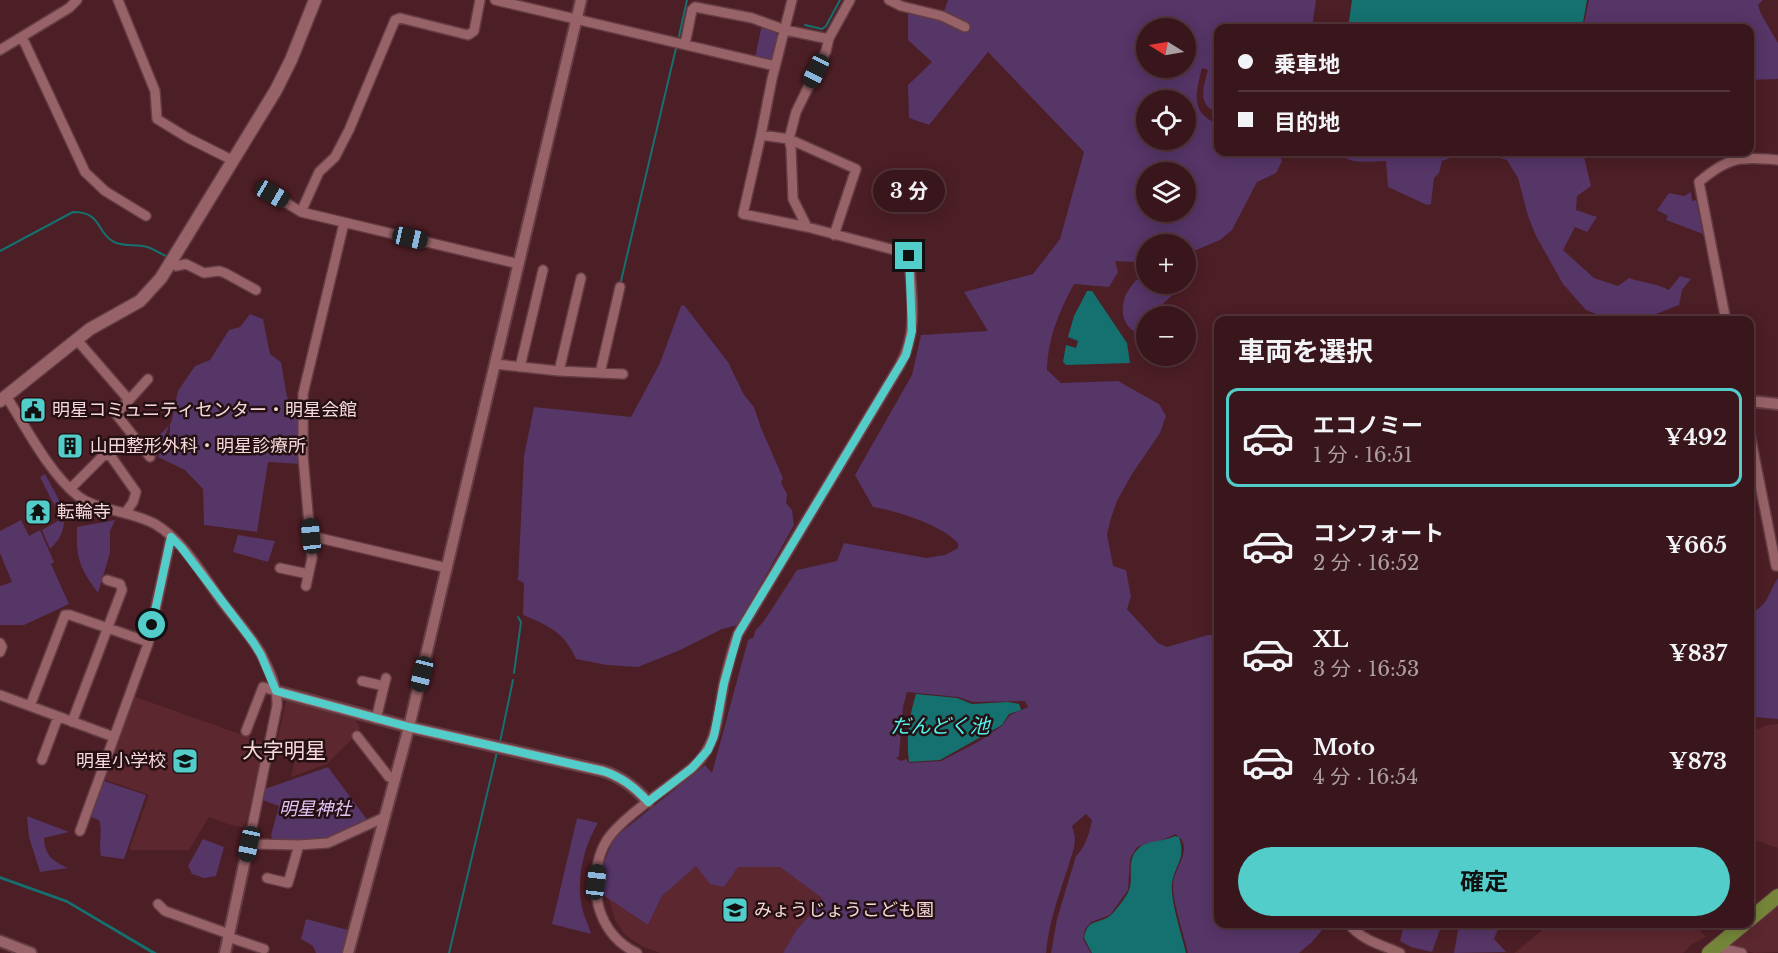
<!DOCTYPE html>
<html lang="ja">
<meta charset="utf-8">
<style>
body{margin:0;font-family:"Libre Baskerville","Noto Sans JP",serif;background:#442329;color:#f1f3f6;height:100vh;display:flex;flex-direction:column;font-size:22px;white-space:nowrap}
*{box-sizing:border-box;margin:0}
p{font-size:20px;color:#ab9fa3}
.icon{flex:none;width:33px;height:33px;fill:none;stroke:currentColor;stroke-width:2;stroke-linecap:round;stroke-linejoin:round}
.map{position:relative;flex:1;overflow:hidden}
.sheet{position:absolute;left:1214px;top:316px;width:540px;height:612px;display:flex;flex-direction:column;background:#39161c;border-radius:12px;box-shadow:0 3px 15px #0003,0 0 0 2px #53353b}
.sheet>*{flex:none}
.guide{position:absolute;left:1214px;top:24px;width:540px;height:132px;border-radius:12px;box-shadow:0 3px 15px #0003,0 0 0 2px #53353b;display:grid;align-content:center;height:132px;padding:0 24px;background:#39161c}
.needle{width:39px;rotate:281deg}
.buttons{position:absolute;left:1136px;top:18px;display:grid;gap:12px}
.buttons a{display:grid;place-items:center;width:60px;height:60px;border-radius:50%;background:#39161c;box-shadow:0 3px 15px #0003,0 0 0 2px #53353b;font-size:30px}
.end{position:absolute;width:27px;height:27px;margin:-14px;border:8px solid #53cdca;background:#111;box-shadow:0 0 0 3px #111}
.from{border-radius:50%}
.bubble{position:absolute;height:42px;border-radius:21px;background:#39161c;box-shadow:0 3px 15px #0003,0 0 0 2px #53353b;font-size:20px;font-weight:700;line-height:42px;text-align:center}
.car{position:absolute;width:18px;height:36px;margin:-18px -9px;border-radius:8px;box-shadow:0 0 4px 2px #0007;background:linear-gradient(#222 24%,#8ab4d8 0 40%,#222 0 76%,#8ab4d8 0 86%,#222 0)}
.guide b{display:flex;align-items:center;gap:21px;height:57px;font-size:22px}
.guide b+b{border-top:2px solid #53353b}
.guide i{width:15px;height:15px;background:#f1f3f6}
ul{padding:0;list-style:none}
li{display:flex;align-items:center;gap:18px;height:99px;margin:0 12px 9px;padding:0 12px;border:3px solid transparent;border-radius:12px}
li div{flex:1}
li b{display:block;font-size:22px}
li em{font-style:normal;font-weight:700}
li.on{border-color:#53cdca}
li>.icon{width:54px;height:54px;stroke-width:1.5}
h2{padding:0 24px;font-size:27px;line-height:72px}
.button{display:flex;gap:12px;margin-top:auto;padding:12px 24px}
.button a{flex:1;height:69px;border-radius:36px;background:#53cdca;color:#111;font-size:24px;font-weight:700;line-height:69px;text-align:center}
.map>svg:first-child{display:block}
.built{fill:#5c272e}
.green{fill:#563567;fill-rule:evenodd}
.water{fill:#15716f}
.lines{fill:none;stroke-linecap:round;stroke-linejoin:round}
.stream{stroke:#15716f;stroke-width:2}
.minor-casing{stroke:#643c43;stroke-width:12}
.tertiary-casing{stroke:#643c43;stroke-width:14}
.secondary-casing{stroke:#643c43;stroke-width:15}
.primary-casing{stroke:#643c43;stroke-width:16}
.minor{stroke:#986368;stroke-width:9}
.tertiary{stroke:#986368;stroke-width:10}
.secondary{stroke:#986368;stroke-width:12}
.primary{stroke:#75863a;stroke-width:14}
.route{stroke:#53cdca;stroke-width:8}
.labels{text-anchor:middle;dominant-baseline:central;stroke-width:5;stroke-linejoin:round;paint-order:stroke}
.poi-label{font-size:18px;fill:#f7d8da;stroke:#251013;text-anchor:start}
.park-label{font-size:18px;font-style:italic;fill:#e3c3f6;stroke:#251013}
.water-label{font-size:20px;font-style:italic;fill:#51f0ed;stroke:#251013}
.quarter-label{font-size:21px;fill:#f7d8da;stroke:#251013}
</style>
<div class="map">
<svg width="1778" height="953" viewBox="0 0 1778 953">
<rect width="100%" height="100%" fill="#4c1e25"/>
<path class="built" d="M133,696L265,743L245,828L227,824L209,817L189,850H131L130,847L149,795L103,779Z
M287,697L338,709L337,715L356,720L360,728L354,737L327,764L291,777L295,760L274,755Z
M1778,724V848L1749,838V733L1767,725Z
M696,865L781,867L822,898L811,914L797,929L783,953H660L642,946L625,935L615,920L609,899L648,925L662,896Z
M1778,906V952L1754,953L1729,946Z
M1550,924H1694L1706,937L1692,944L1683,953H1514Z"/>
<path class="green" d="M948,0H1316L1312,28H1218V113C1197,105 1203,88 1208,70L1202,68C1196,93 1189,112 1218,124V152H1279L1282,161L1276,173L1257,182L1232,230L1220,240L1196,250L1185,251V244H1146V257L1135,262L1115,261L1118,272L1109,287L1074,284C1059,312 1048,338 1047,370L1061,383L1118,381L1159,404L1166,416L1160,433L1132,474L1117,501L1111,518L1107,534L1113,566L1126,570L1131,597L1127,609L1158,643L1167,647L1208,635H1218V924H1327L1312,942L1299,953H1188C1184,936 1172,900 1173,884C1174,867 1196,847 1175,834C1164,841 1150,843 1137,847L1130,859L1128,890L1110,915L1091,922L1085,929L1083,939L1091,953H1051L1057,919L1076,856C1086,846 1089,834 1092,820L1086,814L1072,826L1075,837L1074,848C1064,882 1049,917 1046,953H783L797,929L811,914L822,898L780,867H738L724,887L710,884L696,866L662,896L648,925L600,893L602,867L614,838L705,765L712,773L748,640L754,637L755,631L764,621L797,570L837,561L844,543L926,558L945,555L958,548V543C939,524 900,512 873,507L855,475L912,375L921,335L988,331L964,292L1033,274L1060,239L1084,152L988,52L929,125L909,118L908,85L932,62L908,40V15L911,11L942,17ZM1146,28H1185V68H1146ZM1146,100H1185V140H1146ZM1146,172H1185V212H1146ZM907,692L958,697L973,702L1025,701L1028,707L1010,715L1002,726L976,743L941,761L909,763L906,759L901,761L896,758L899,756L903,707Z
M1589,0H1763L1758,5L1761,14L1778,43V79L1749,80V28H1583Z
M762,24C783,33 779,39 774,58L768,62L755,58Z
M1338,152H1590L1584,157L1591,186L1577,196L1576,210L1597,217L1587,232L1575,227L1563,250L1594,278L1618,286L1629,278C1643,283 1657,283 1669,290L1680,276L1691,279L1682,290L1679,305L1638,321H1613L1586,310L1563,284L1536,236L1528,216L1518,178L1507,160C1484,153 1464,152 1442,161L1439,173L1434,178L1431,204L1427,205L1388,187L1386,161C1369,161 1350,166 1338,152Z
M1691,192L1692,201L1696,200L1703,234L1666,220L1668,216L1657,210L1669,193L1684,196Z
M1146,278V284H1184L1150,316H1146V321L1135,332C1123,325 1120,311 1125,297C1127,291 1132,285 1136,280Z
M684,305L728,362L744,395L754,407L761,428L783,478L781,483L787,494L786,503L792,510L794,525L738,625L722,629L678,651L638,667L607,665L576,659C565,633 548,625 523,615L524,583L518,580L524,456L534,407L631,417L660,363L681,306Z
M250,314L263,319L270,354L281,362L287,397L297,411L300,464L268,462L257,532L204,525L203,489L185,470L158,457L170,432V423L156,458L148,447L171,423L178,391L195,366L210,360L229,330L240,327Z
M45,474C59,500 77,524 50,549L42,530L61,519L40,477Z
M21,520L29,536L40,530L54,562L51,564L69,604L24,625H0V586L12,582L0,553V531Z
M115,520L110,531V553L98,593C79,567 76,559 77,527Z
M238,535L275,541L268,562L233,552Z
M1778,578V719L1755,717L1749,721V614C1771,603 1766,596 1778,578Z
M328,767L371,825L328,843L274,845L271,835L279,806L262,800L265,789Z
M101,780L146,795L124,859L101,856C98,844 103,832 99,820L88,816Z
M27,816L69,832L44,838C45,856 53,861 68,868L40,872L29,837Z
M577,818L598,823C583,848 575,882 583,911C585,919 589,926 591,934L552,924Z
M203,839L224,847L216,876L204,878L192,874L188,866Z
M306,919L348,930L350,933L345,953H316L313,946L301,939Z
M1404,924H1442L1432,952L1411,947L1400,941Z
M1459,924H1500L1494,939L1506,952L1454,953Z"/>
<path class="water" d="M1352,0H1587L1582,28H1348Z
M1087,291H1092L1127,343L1130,363L1066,365L1063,362L1066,345L1076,348L1078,341L1068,337L1074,316Z
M916,694L957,698L972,704L1008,702L1019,704L1021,710L1009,714L1002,725L940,760L909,762C906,738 909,717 916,694Z
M1175,836L1179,837C1186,860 1176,862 1172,883C1170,900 1182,935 1186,953H1092L1084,938C1088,918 1096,925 1110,916C1113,914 1128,895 1129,890C1134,877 1126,862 1137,850C1145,840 1164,842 1175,836Z
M0,876L67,900L157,953H151L67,903L0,879Z"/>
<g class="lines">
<path class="stream" d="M805,25L822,29L826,26L840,0
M679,36L687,0
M0,251L73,212C103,212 95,232 114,242C124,247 136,244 147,247C154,249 161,254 168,257
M621,281L676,48
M514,673L521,622L518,617
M500,742L513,680
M449,953L497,752"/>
<defs>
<path id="minor" d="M118,0L155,91L157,119L188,138L234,161
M495,0L775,66
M889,0L901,6L942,16L965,27
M22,37L85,172L105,191L146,216
M685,44L692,10L695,7L752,18L785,30L824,38H829L850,0
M0,50L69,8L77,0
M761,135L789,139L856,169L834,235
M269,192L301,212L519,264
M301,212L319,172L335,157L349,130L395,20L400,18L468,35L474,31L480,0
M807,227L793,199L791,148L789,139L796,112L826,51L829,38
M171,263L176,266L186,264L204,273L219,271L225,273L256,290
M1726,321L1699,182C1728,157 1741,156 1778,160
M77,340L129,400L116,414L150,457
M495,364L559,371L623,374
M520,367L543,270
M559,371L581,278
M600,373L620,287
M6,396C26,427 49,473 78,496C98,511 132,511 155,524C184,541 203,576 223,603C236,620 251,636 261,654C269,670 278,688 277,706L251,832
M129,400L148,379
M1749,429L1776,566H1778
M70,489L103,456L110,455L136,492L133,502L126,512
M311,536L447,568
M280,568L308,574
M306,586L312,558L303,456V394L344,223
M0,643L2,647L0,652
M362,681L384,686
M0,695L114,737
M30,706L65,615H70L148,642
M376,719L386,678
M72,722L122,590L120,584L107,580
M246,731L263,687L276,691
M357,736L389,777L395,780
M42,760L58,717
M80,831L148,644L171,537
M249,844L299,845L328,843L385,817
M267,878L288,883L299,845
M158,904L165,911L229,934
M1349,924C1361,940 1382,945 1400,953
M228,937L264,949
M1716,947L1742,953
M637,953C618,944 605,928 599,908C593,887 595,859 607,840C622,817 669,787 692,768C719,744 717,717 724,683C728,667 732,650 738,634L900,365C919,332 911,293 909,256L906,253L807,227L743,214L761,135L772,79L792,0"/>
<path id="tertiary" d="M1749,401L1778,404
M276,691L409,727L603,771C622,777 635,787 648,802
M0,941L31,953
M225,953L251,832
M348,953L409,727L581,0"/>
<path id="secondary" d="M0,401L90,329L140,301L161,278L276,90L291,60L315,0"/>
<path id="primary" d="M1749,920L1778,896
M1709,953L1744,924"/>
</defs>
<use href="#minor" class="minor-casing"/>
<use href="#tertiary" class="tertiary-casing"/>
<use href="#secondary" class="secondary-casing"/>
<use href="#primary" class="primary-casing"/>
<use href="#minor" class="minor"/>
<use href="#tertiary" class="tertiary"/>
<use href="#secondary" class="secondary"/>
<use href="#primary" class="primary"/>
</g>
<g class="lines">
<path class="route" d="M152,625L171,537L181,547L253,642L261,655L276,691L409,727L603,771C622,777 635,787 648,802L692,768L708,750L714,736L724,683L738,634L906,355L912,331L909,256"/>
</g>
<defs>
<symbol id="civic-square" viewBox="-11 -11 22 22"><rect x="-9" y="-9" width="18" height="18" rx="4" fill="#53cdca" stroke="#251013"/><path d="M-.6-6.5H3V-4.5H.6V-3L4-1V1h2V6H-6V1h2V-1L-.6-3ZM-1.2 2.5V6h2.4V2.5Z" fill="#111"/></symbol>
<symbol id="building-square" viewBox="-11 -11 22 22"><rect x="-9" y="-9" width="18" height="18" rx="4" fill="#53cdca" stroke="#251013"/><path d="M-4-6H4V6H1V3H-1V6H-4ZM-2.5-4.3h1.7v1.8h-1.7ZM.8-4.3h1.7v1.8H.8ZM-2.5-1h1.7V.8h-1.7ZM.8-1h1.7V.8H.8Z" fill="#111"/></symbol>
<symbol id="temple-square" viewBox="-11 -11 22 22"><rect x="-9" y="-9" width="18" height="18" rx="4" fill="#53cdca" stroke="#251013"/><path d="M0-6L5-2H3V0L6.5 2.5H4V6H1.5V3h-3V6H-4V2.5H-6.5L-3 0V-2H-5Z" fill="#111"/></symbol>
<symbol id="school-square" viewBox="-11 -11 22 22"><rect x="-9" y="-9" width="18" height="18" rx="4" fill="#53cdca" stroke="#251013"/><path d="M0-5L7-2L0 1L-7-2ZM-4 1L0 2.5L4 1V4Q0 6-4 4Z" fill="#111"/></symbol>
</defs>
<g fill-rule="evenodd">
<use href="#civic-square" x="18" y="395" width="30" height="30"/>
<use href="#building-square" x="55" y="431" width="30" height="30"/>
<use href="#temple-square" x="23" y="497" width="30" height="30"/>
<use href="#school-square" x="170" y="746" width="30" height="30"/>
<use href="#school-square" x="720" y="895" width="30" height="30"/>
</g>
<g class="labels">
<g class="poi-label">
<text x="52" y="410">明星コミュニティセンター・明星会館</text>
<text x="90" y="446">山田整形外科・明星診療所</text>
<text x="57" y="512">転輪寺</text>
<text x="166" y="761" text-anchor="end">明星小学校</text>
<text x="754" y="910">みょうじょうこども園</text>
</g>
<g class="park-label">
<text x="315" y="809">明星神社</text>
</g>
<g class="water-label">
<text x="940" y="726">だんどく池</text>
</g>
<g class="quarter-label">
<text x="284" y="751">大字明星</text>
</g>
</g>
</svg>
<div class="buttons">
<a><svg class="needle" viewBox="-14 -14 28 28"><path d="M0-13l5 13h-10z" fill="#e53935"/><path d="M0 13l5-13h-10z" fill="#ab9fa3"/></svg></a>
<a><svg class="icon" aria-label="locate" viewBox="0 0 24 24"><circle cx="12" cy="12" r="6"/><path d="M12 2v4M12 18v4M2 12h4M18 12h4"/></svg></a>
<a><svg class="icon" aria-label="layers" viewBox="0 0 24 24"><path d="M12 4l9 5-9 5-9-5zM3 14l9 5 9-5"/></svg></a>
<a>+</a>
<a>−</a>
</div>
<i class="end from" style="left:152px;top:625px"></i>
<i class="end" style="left:909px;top:256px"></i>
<div class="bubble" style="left:873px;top:170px;width:72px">3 分</div>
<i class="car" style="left:816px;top:71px;rotate:206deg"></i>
<i class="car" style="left:272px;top:194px;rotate:120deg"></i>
<i class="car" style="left:410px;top:238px;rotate:103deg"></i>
<i class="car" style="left:311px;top:536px;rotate:354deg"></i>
<i class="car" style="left:422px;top:674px;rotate:194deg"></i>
<i class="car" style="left:249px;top:844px;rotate:192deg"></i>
<i class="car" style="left:596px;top:882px;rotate:7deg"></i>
<div class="guide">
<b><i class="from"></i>乗車地</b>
<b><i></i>目的地</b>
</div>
<section class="sheet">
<h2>車両を選択</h2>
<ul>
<li class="on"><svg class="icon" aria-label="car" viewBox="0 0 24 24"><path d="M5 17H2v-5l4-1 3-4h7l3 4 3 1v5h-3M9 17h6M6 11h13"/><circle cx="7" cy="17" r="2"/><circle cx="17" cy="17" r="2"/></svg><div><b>エコノミー</b><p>1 分 · 16:51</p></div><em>¥492</em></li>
<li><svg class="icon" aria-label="car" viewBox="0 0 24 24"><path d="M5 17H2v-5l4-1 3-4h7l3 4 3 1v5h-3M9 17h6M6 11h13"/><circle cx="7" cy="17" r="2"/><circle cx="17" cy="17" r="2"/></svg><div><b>コンフォート</b><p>2 分 · 16:52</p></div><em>¥665</em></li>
<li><svg class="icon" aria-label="car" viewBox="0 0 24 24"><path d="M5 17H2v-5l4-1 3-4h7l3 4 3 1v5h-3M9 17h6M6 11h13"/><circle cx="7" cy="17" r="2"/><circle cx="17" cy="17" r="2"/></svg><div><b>XL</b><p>3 分 · 16:53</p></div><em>¥837</em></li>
<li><svg class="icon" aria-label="car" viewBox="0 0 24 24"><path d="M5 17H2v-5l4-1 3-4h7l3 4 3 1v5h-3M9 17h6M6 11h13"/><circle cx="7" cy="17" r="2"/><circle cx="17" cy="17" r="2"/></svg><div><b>Moto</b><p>4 分 · 16:54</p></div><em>¥873</em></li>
</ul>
<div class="button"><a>確定</a></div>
</section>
</div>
